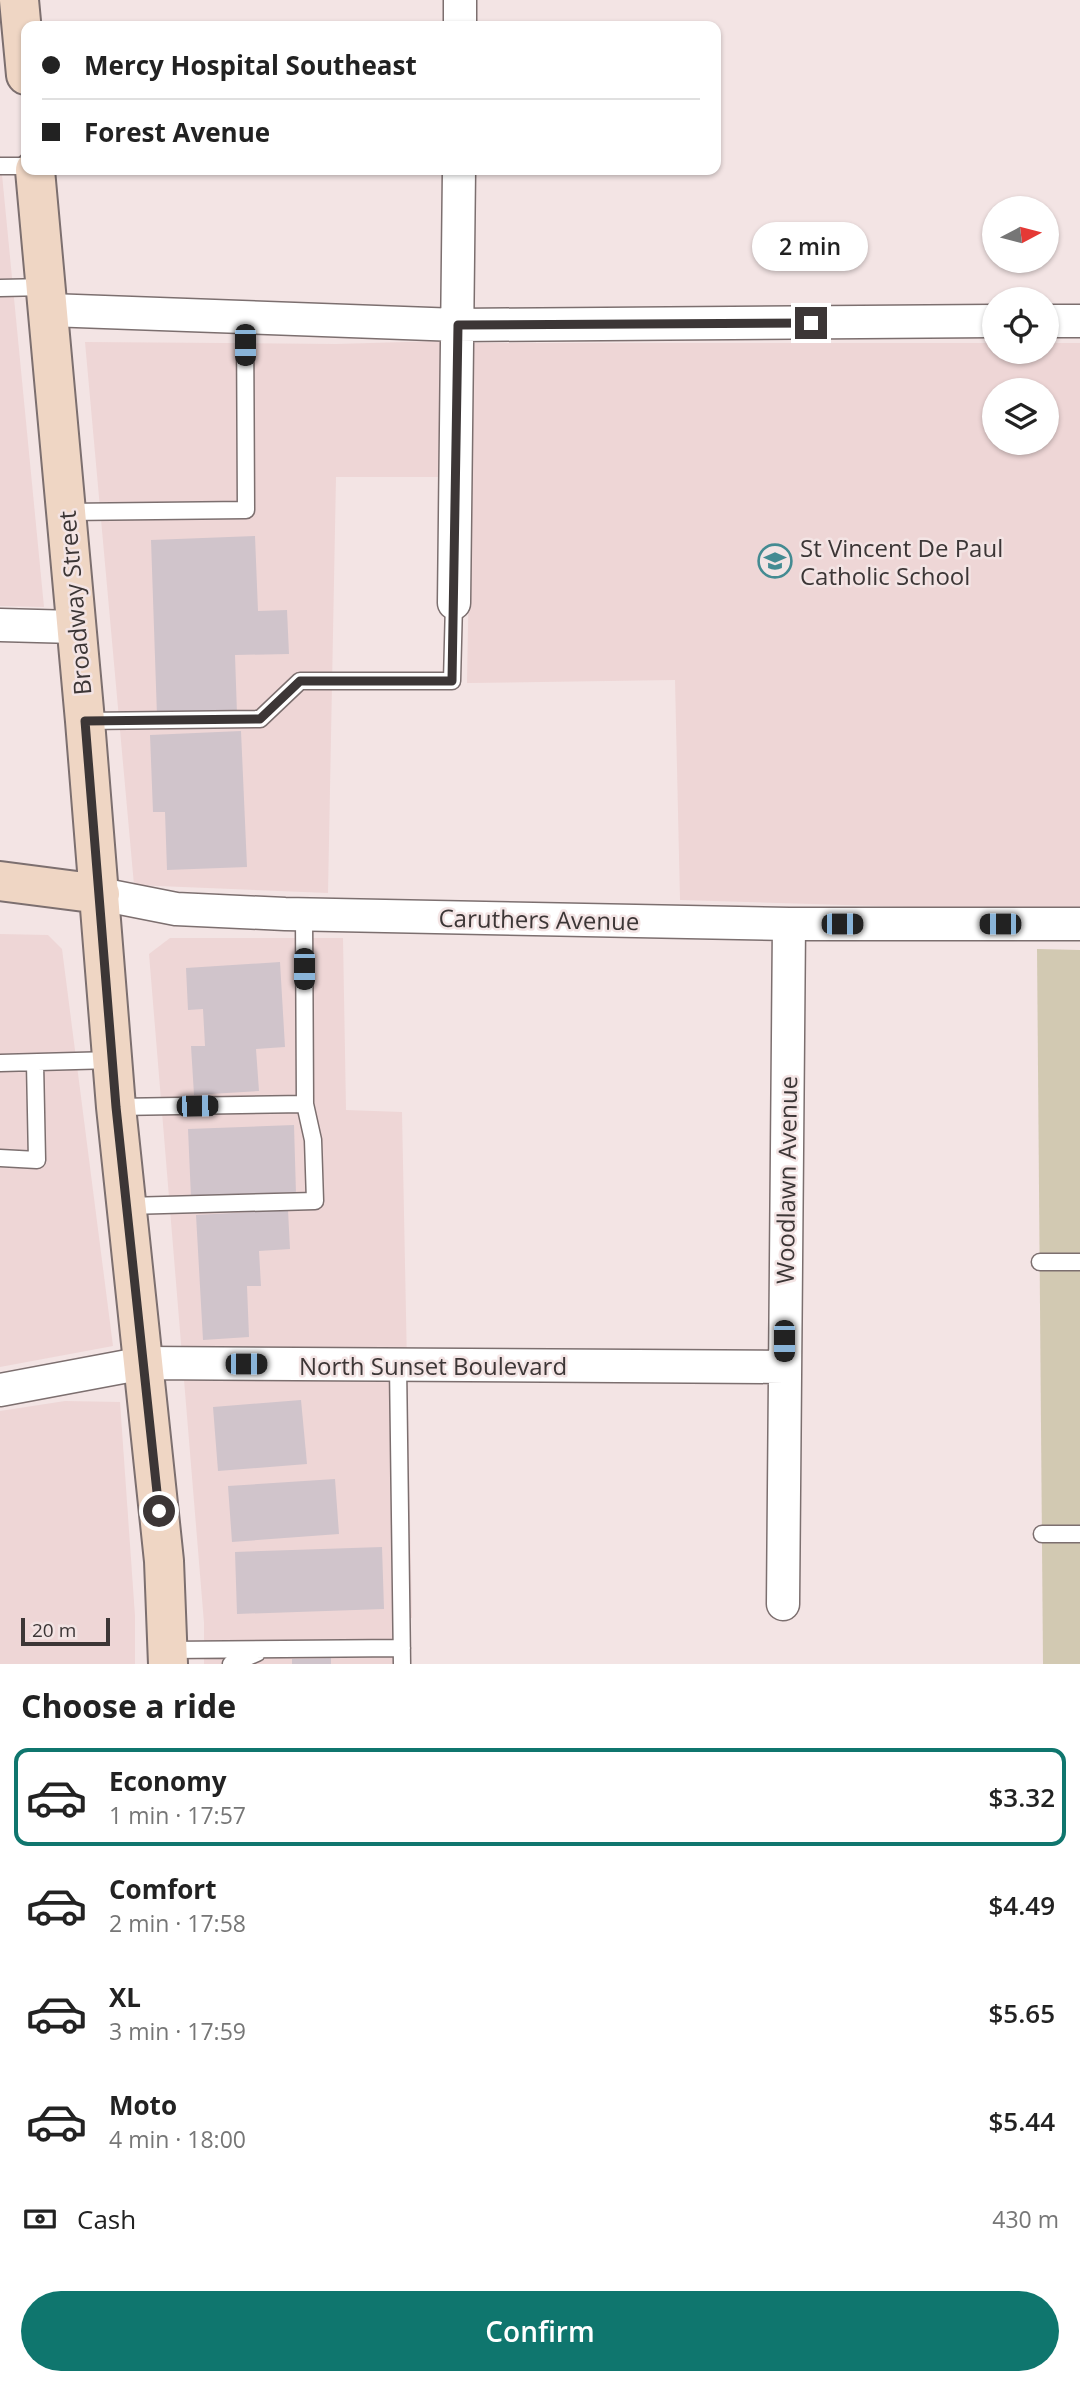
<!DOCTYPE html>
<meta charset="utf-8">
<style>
body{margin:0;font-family:"Open Sans",sans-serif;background:#f6f6f6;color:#222;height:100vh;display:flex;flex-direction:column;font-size:26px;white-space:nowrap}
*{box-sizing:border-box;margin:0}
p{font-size:23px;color:#767676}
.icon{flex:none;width:38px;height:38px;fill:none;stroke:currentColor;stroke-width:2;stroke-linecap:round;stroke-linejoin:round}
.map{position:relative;height:1664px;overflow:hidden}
.panel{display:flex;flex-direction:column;background:#fff;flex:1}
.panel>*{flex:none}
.guide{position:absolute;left:21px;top:21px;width:700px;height:154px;border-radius:14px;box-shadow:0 2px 5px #0004;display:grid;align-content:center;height:154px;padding:0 21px;background:#fff}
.needle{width:46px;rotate:83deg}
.controls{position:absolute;left:982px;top:196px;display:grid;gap:14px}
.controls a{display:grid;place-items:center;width:77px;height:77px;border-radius:50%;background:#fff;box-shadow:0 2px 5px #0004;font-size:35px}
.scale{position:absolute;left:21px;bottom:18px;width:89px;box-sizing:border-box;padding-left:7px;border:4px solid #3c3636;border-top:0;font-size:19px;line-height:24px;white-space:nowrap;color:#3c3636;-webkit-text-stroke:5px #f3e4e4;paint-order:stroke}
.end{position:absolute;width:32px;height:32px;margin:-16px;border:9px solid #3c3636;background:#fff;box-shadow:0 0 0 4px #fff}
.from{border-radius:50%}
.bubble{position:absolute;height:49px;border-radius:24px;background:#fff;box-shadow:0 2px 5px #0004;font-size:23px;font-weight:600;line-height:49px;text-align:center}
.car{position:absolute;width:21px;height:42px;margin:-21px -10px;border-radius:9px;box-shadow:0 0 5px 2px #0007;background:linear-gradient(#222 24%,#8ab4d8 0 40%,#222 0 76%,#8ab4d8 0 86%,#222 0)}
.guide b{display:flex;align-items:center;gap:24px;height:66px;font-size:26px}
.guide b+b{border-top:2px solid #e0e0e0}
.guide i{width:18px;height:18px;background:#222}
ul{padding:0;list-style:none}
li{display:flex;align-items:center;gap:21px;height:98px;margin:0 14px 10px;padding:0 7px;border:4px solid transparent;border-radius:14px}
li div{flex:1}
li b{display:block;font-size:26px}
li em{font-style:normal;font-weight:600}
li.active{border-color:#0f766e}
li>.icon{width:63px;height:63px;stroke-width:1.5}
h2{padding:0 21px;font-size:32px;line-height:84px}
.pay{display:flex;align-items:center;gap:18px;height:77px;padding:0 21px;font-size:26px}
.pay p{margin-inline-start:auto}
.button{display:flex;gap:14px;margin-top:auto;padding:14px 21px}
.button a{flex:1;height:80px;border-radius:42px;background:#0f766e;color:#fff;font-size:28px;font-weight:600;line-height:80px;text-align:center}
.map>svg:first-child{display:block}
.built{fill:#eed6d6;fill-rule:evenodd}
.green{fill:#d2c9b2}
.building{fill:#d0c4cb}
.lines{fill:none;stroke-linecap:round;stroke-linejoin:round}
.lane-casing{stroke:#7c6f6f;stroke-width:19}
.street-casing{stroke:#7c6f6f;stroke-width:35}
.secondary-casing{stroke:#7c6f6f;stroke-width:42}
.lane{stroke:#fff;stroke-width:16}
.street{stroke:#fff;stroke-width:32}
.secondary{stroke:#efd6c4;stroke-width:38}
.route{stroke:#3c3636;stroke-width:9}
.labels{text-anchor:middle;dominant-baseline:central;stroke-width:5;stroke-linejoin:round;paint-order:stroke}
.poi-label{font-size:24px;fill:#3c3636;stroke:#f3e4e4;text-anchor:start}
.street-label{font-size:24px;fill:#3c3636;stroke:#f3e4e4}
</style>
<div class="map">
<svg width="1080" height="1664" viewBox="0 0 1080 1664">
<rect width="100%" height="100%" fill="#f3e4e4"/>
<path class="built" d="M0,154L44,607L0,606Z
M440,341L442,477H336L328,893L134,885L85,342L336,344Z
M473,343H994V352H1046L1047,343H1080V912L680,900L675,680L467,683ZM994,390H1046V443H994Z
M0,934L48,935L62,949L113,1346L0,1367Z
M170,938H343L346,1110L402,1112L412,1618L394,1619L396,1664H204V1623L149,954Z
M65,1401L120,1402L135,1616V1664H0V1411Z"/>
<path class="green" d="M1037,949L1080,950V1664H1043Z"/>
<path class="building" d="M255,536L258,611L287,610L289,654L235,655L237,714L157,716L151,540Z
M241,731L247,867L167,870L165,812H153L150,735Z
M280,962L285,1047L256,1049L259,1091L194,1095L191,1046H205L203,1009L188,1010L186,968Z
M294,1125L296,1194L191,1198L188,1129Z
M288,1210L290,1249L259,1251L261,1286H247L249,1337L203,1340L196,1215Z
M301,1400L307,1464L218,1471L213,1407Z
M335,1479L339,1534L232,1542L228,1486Z
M382,1547L384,1609L237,1614L235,1552Z
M331,1658V1664H292V1659Z"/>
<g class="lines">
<defs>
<path id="lane" d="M0,166H26
M0,288L47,287
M66,512L246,510L245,317
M85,721L260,719L300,681H452L454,603
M0,1063L113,1060
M116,1107L305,1104L304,915
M0,1158L37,1160L35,1063
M127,1206L315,1201L313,1140L305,1104
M1040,1262H1080
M398,1365L402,1664
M1042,1534H1080
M168,1650L402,1648
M231,1664L257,1653"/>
<path id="street" d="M460,26V0
M49,310L458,325L994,321
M1046,321H1080
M454,603L459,170
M0,625L75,627
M100,894L176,909L285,914L789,924H1080
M0,1390L144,1363L784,1367
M783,1604L789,924"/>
<path id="secondary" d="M19,0L26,75
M35,170L85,721L116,1107L164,1561L168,1664
M0,881L100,894"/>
</defs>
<use href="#lane" class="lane-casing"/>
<use href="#street" class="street-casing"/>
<use href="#secondary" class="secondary-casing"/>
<use href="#lane" class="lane"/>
<use href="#street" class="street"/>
<use href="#secondary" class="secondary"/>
</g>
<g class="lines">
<path class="route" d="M159,1511L116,1107L85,721L260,719L300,681H452L458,325L811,323"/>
</g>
<defs>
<symbol id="school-ring" viewBox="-11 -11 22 22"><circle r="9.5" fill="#f3e4e4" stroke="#448b92" stroke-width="1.5"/><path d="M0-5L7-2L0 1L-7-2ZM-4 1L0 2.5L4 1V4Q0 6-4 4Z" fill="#448b92"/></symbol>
</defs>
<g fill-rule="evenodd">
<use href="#school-ring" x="756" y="542" width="38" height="38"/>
</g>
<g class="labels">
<g class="poi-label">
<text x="800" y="547">St Vincent De Paul<tspan x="800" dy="28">Catholic School</tspan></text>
</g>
<g class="street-label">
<text transform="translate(74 603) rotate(-95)">Broadway Street</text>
<text transform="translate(539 919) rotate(1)">Caruthers Avenue</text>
<text transform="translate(786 1180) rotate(-89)">Woodlawn Avenue</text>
<text x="433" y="1365">North Sunset Boulevard</text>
</g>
</g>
</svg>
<div class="controls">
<a><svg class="needle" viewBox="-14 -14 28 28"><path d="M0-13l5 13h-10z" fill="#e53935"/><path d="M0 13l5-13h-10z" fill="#767676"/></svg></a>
<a><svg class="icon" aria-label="locate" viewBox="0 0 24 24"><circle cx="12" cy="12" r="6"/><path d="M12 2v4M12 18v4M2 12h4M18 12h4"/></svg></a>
<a><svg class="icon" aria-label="layers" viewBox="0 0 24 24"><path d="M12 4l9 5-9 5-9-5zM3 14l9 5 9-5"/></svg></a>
</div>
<div class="scale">20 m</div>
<i class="end from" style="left:159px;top:1511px"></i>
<i class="end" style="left:811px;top:323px"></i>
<div class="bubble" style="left:752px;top:222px;width:116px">2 min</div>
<i class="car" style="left:245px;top:345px;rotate:180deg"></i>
<i class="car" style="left:842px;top:924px;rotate:90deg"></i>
<i class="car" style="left:1000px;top:924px;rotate:270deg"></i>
<i class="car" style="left:304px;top:969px;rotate:180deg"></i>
<i class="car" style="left:197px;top:1106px;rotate:89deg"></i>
<i class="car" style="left:784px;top:1341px;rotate:180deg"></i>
<i class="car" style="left:246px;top:1364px;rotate:90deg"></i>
<div class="guide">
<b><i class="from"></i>Mercy Hospital Southeast</b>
<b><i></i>Forest Avenue</b>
</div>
</div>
<section class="panel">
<h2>Choose a ride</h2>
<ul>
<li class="active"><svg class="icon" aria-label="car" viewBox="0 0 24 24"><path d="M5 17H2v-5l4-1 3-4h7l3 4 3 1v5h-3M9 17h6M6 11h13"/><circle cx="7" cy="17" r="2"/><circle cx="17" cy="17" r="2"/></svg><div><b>Economy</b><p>1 min · 17:57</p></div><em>$3.32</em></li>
<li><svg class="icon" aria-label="car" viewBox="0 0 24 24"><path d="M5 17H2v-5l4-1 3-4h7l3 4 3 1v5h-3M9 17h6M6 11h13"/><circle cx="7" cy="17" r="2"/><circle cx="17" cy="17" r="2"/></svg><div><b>Comfort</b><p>2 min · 17:58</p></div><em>$4.49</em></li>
<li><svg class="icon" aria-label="car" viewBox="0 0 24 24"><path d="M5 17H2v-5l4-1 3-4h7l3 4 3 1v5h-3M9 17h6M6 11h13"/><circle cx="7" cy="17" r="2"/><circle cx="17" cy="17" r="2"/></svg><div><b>XL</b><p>3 min · 17:59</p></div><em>$5.65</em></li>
<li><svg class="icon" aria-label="car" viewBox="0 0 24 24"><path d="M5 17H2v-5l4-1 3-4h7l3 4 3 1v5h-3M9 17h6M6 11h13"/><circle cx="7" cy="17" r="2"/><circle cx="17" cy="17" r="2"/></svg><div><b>Moto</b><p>4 min · 18:00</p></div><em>$5.44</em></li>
</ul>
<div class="pay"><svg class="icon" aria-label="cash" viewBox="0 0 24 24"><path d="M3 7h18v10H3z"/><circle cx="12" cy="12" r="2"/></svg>Cash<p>430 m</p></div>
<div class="button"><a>Confirm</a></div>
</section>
